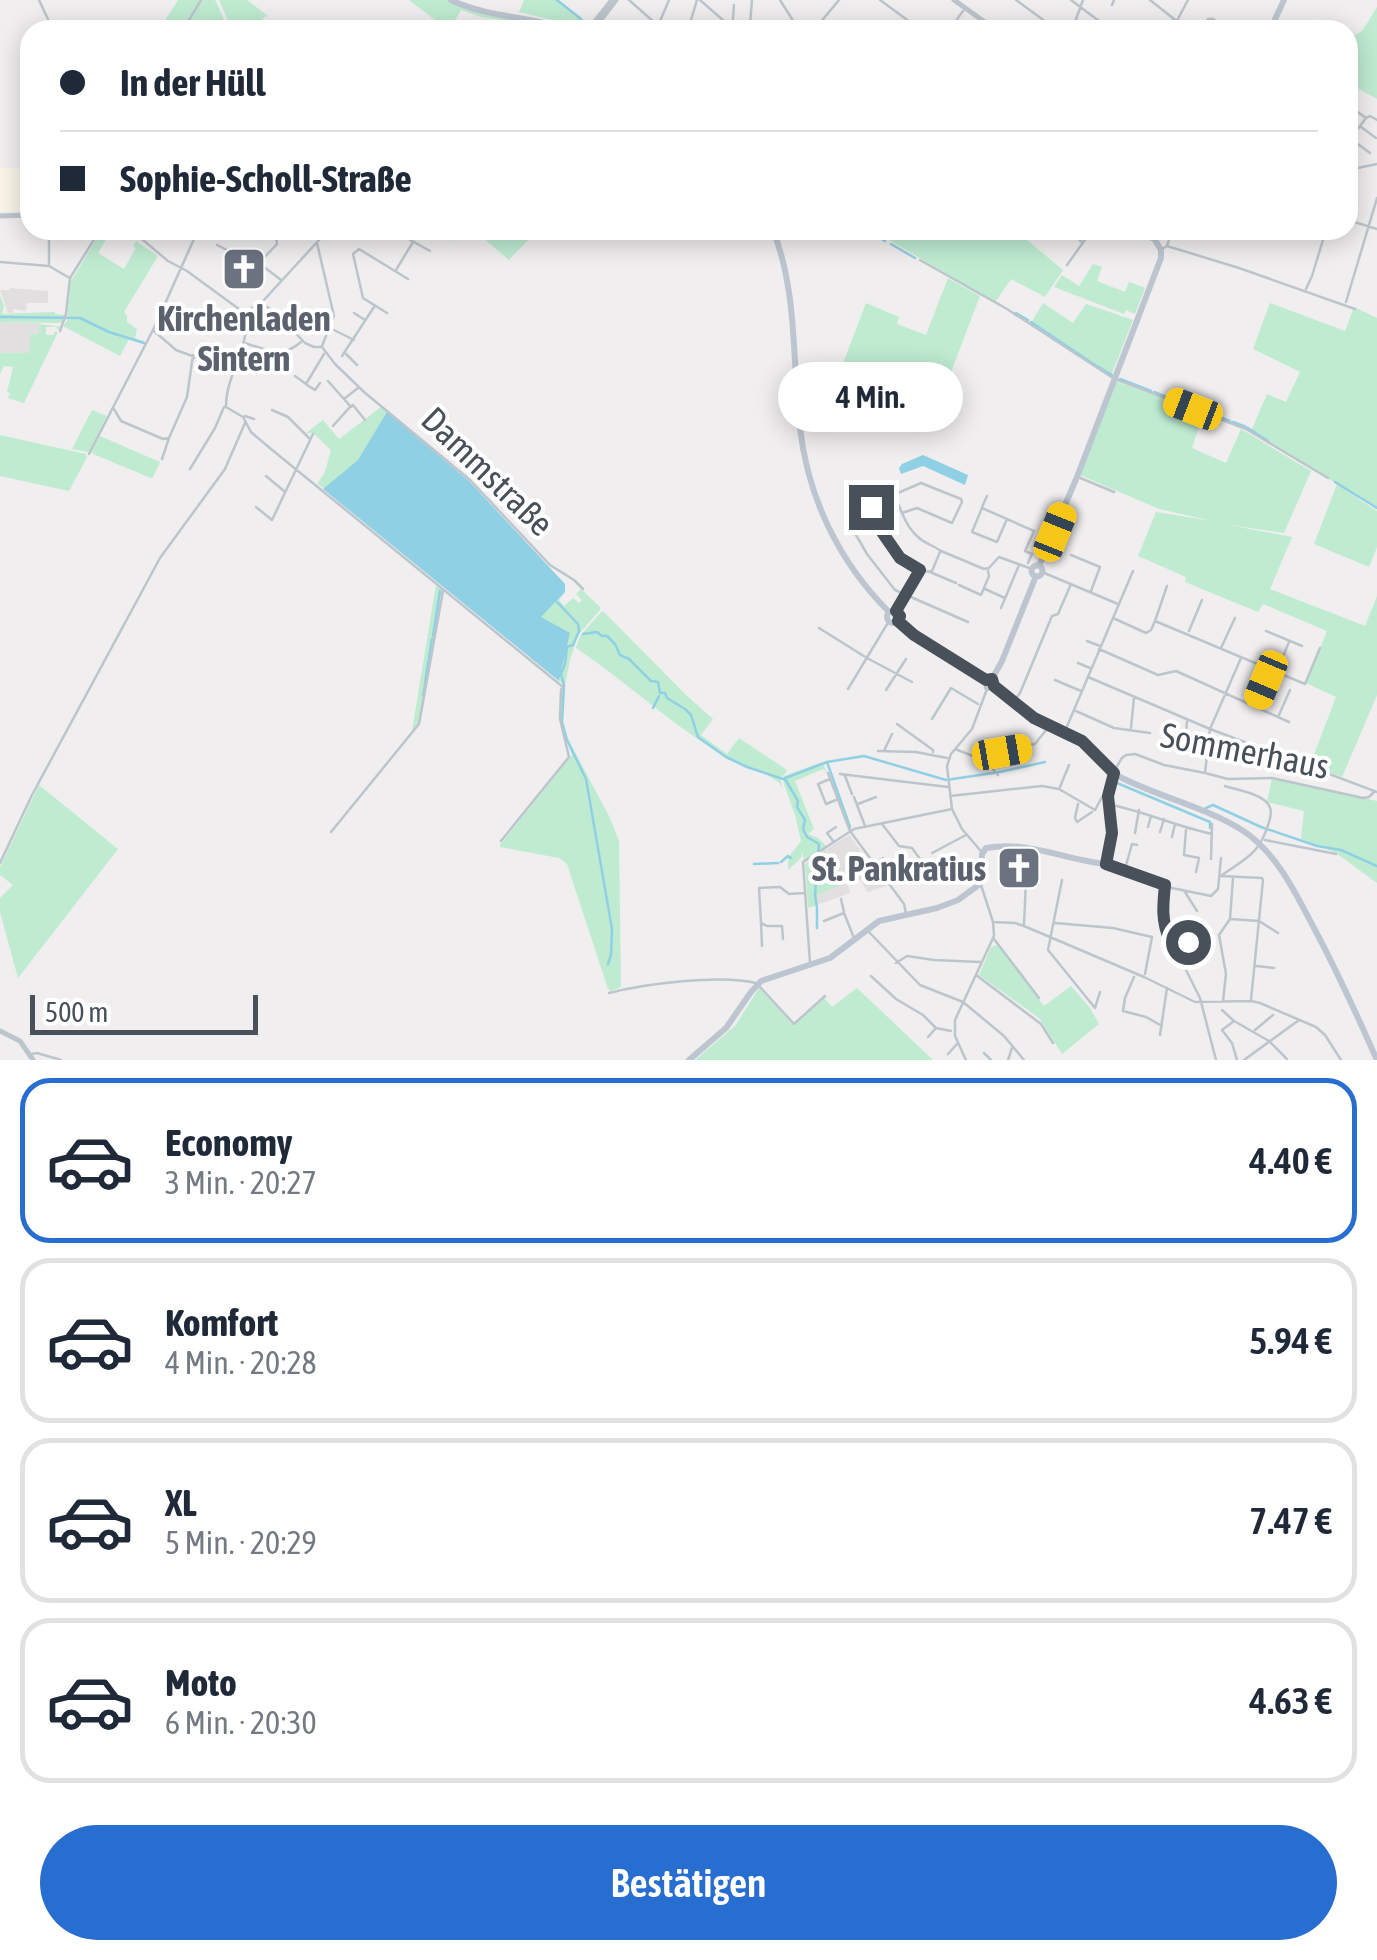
<!DOCTYPE html>
<html lang="de">
<meta charset="utf-8">
<style>
body{margin:0;font-family:"Asap Condensed",sans-serif;background:#f6f6f7;color:#1f2937;height:100vh;display:flex;flex-direction:column;font-size:38px;white-space:nowrap}
*{box-sizing:border-box;margin:0}
p{font-size:32px;color:#747a83}
.icon{flex:none;width:55px;height:55px;fill:none;stroke:currentColor;stroke-width:2;stroke-linecap:round;stroke-linejoin:round}
.map{position:relative;height:1060px;overflow:hidden}
.details{display:flex;flex-direction:column;background:#fff;flex:1}
.details>*{flex:none}
.guide{position:absolute;left:20px;top:20px;width:1338px;height:220px;border-radius:30px;box-shadow:0 5px 25px #0003;display:grid;align-content:center;height:220px;padding:0 40px;background:#fff}
.scale{position:absolute;left:30px;bottom:25px;width:228px;box-sizing:border-box;padding-left:10px;border:5px solid #48505a;border-top:0;font-size:28px;line-height:35px;white-space:nowrap;color:#48505a;-webkit-text-stroke:8px #fff;paint-order:stroke}
.end{position:absolute;width:45px;height:45px;margin:-22px;border:12px solid #48505a;background:#fff;box-shadow:0 0 0 5px #fff}
.from{border-radius:50%}
.bubble{position:absolute;height:70px;border-radius:35px;background:#fff;box-shadow:0 5px 25px #0003;font-size:32px;font-weight:600;line-height:70px;text-align:center}
.car{position:absolute;width:30px;height:60px;margin:-30px -15px;border-radius:12px;box-shadow:0 0 8px 2px #0007;background:linear-gradient(#f5c518 24%,#345 0 40%,#f5c518 0 76%,#345 0 86%,#f5c518 0)}
.guide b{display:flex;align-items:center;gap:35px;height:95px;font-size:38px}
.guide b+b{border-top:2px solid #e0e1e3}
.guide i{width:25px;height:25px;background:#1f2937}
ul{padding:18px 0 0;list-style:none}
li{display:flex;align-items:center;gap:30px;height:165px;margin:0 20px 15px;padding:0 20px;border:5px solid #e0e1e3;border-radius:30px}
li div{flex:1}
li b{display:block;font-size:38px}
li em{font-style:normal;font-weight:600}
li.selected{border-color:#286dd0}
li>.icon{width:90px;height:90px;stroke-width:1.5}
.button{display:flex;gap:20px;margin-top:auto;padding:20px 40px}
.button a{flex:1;height:115px;border-radius:60px;background:#286dd0;color:#fff;font-size:40px;font-weight:600;line-height:115px;text-align:center}
.map>svg:first-child{display:block}
.commercial{fill:#faf5e8}
.education{fill:#e1dfdf}
.green{fill:#bfebd1}
.water{fill:#90d0e4}
.lines{fill:none;stroke-linecap:round;stroke-linejoin:round}
.stream{stroke:#90d0e4;stroke-width:2.5}
.minor{stroke:#bdc5cc;stroke-width:2.5}
.tertiary{stroke:#bdc5cc;stroke-width:5}
.secondary{stroke:#bdc6d0;stroke-width:6}
.route{stroke:#48505a;stroke-width:12}
.labels{text-anchor:middle;dominant-baseline:central;stroke-width:8;stroke-linejoin:round;paint-order:stroke}
.worship-label{font-size:35px;font-weight:bold;fill:#5b616d;stroke:#fff}
.street-label{font-size:35px;fill:#48505a;stroke:#fff}
</style>
<div class="map">
<svg width="1377" height="1060" viewBox="0 0 1377 1060">
<rect width="100%" height="100%" fill="#f0eeee"/>
<path class="commercial" d="M0,168L27,169L26,198L22,211L0,212Z"/>
<path class="education" d="M10,288L48,291V303H27L26,311L14,309L12,310L14,313H8L0,290H9Z
M0,322L39,323V334L30,353H0Z
M849,835L888,886L867,892L861,880L854,883L850,878L844,883L849,887L850,893L817,905L816,895L841,884L826,849Z"/>
<path class="green" d="M178,0H200L182,30H159Z
M202,0H215L229,30H184Z
M219,0H247L268,16L264,17L259,26L264,30H232Z
M409,0H446L461,7L562,30H544L529,23L481,17L461,10L450,29H447Z
M524,0H558L588,23L578,26L519,12Z
M1377,7V99L1354,86L1356,78L1348,73V39L1362,31Z
M102,230H125L131,234V239L120,231L116,236L110,233L98,253L124,269L136,248L133,246L136,241L158,256L124,312L127,315V322L137,329L135,338L144,341L143,343L129,339L120,356L63,326L67,321L71,281Z
M463,230H523L531,237L509,260L475,231L470,236Z
M892,230H1015L1063,270L1045,297L1011,279L996,301L1027,321L886,238Z
M1093,264L1102,267L1097,281L1125,292L1129,282L1145,288L1135,314L1126,310L1124,314L1054,287L1062,275L1079,286Z
M948,278L980,296L935,414L841,374L840,371L866,303L899,317L897,324L926,335Z
M0,295L4,306L2,314L55,312V314L65,315L61,323L0,322Z
M1043,303L1073,323L1086,304L1133,320L1111,376L1031,323Z
M1270,303L1345,331L1354,307L1377,318V509L1343,489L1377,511V547L1369,567L1314,544L1337,484L1248,429H1252L1267,394L1286,402L1300,372L1253,349Z
M39,324L61,327L58,330L56,327H46V335H54V332H58L24,403L8,398L10,393L7,392L13,367L4,366L0,374V353H29L31,334H39Z
M1116,381L1203,413L1192,448L1226,463L1241,429L1311,471L1284,533L1224,524L1292,537L1270,589L1365,626L1377,596V695L1342,777L1310,765L1336,697L1306,683L1327,631L1263,604L1258,612L1185,582L1186,577L1138,556L1156,512L1212,521L1159,509L1080,475Z
M381,407L426,443L549,567L565,584V592L559,600L564,606L573,598L579,603L582,600L576,594L581,589L600,607V610L578,635L570,660L565,685L559,681L570,633L546,622L513,594L317,484L325,472L331,450L313,433H306L323,420L339,439Z
M92,410L107,416L90,451L87,452L72,449Z
M0,435L86,454L87,457L69,491L0,476Z
M100,436L160,462L153,477L151,478L93,454L92,451Z
M436,585L442,589L419,722L412,731Z
M601,612H604L687,696L713,719L701,735L727,754L739,738L787,770C785,778 777,773 783,788C775,774 744,767 729,759C674,727 628,683 576,648L580,636Z
M562,689H564L563,721L568,739L609,816L619,841L621,987L611,991L608,989L567,864L559,858L500,847V845L572,755L561,721Z
M822,762L827,772L823,769L795,781L814,829L808,834L818,838L826,846L804,860L802,852L801,858L788,870V858L801,841L795,815L783,781L784,776Z
M1272,778L1377,801V883L1336,853L1301,839L1304,811L1267,802Z
M39,785L118,849L18,978L0,912V898L13,885L0,875V867Z
M825,849L840,885L817,895V905L808,908L805,864Z
M998,945L1044,1006L1071,986L1090,1008L1099,1024L1062,1054L1039,1018L979,975L991,947Z
M759,988L794,1026L824,998L832,1007L857,988L933,1060H695L735,1026Z"/>
<path class="water" d="M387,412L469,481L565,584V592L541,617L570,633L559,681L323,489L358,460Z
M923,455L968,475L965,485L923,466L901,474L899,468L902,464Z"/>
<g class="lines">
<path class="stream" d="M557,0L581,19
M866,230L871,233
M873,234L885,241
M891,244L915,258
M1016,313L1028,320
M0,317L80,318L109,332L144,343
M1031,322L1095,365
M1097,366L1112,375
M1120,379L1151,391
M1154,392L1167,397
M1169,398L1189,405
M1192,406L1220,417
M1222,418L1230,421
M1233,422L1246,427
M1248,428L1268,441
M1335,482L1359,497
M1361,498L1377,508
M557,602L578,624L579,630
M579,631L573,645L567,647L565,664L561,674L564,685L562,722L567,740L586,779L612,929L611,955L608,964
M583,634L597,632L602,636H607L615,644L620,655L629,659L651,681L658,682L660,693H665L667,698L685,709L691,715L698,737L726,757L747,767L783,779L827,762L864,756L946,780L1000,772L1045,762
M433,636L440,591
M425,683L432,639
M423,695L425,686
M653,708L659,696
M827,762L850,827
M785,779L798,801L797,807L805,820L803,829L807,837L819,844L815,895L817,908V928
M1117,783L1210,822V828
M1206,808L1213,805L1261,827L1317,846L1341,850L1377,866
M781,862L788,856L791,858
M754,864L778,863"/>
<path class="minor" d="M39,0L53,30
M629,0L663,30
M700,0L732,28
M780,0L799,30
M880,0L921,30
M1016,0L1057,30
M1071,0L1111,30
M1150,0L1188,30
M1112,5L1114,0
M750,25L752,0
M658,26L669,0
M230,29V30
M183,30L201,0
M688,30L697,0
M732,30L734,5
M814,30L839,0
M873,30L877,21
M949,30L963,11
M1072,30L1083,0
M1172,30L1188,0
M1203,30L1208,19H1213L1229,30
M1348,105L1366,118L1348,142
M1366,118L1370,116L1377,120
M1361,127L1376,138
M1351,139L1370,153
M1348,170L1377,164
M1348,220L1377,229
M131,230L168,261L187,271L243,312
M393,230L430,251
M445,230L454,239
M1068,230L1082,242
M1122,230L1153,240
M1267,230L1321,236
M49,241V264
M317,243L334,316L322,346
M217,245L253,263H259L281,280
M1167,246L1239,268L1355,309
M1162,249L1167,246L1172,230
M920,260L1007,309L1113,378L1246,429L1328,478
M0,262L49,266L68,277
M260,262L277,244L276,237L268,230
M1067,265L1092,230
M396,270L413,242
M1306,289L1312,276L1326,230
M261,302L282,319L305,343L314,347H322L335,364L364,392L470,480L550,565L574,580L583,589
M1346,302L1377,198
M247,311L263,301L319,240L324,230
M244,313C253,345 225,375 226,407L243,417L251,432L271,449L563,687L561,690L560,719L569,757L501,841
M354,313L365,320
M387,313L363,298L353,254L359,249L408,279
M330,328L354,340
M60,331L66,314L70,278L100,230
M154,331L176,350L230,370
M244,343C268,349 280,360 301,342
M346,354L357,365
M342,356L374,307
M295,376L306,384L324,354
M328,381L351,407L353,405L365,420
M307,385L315,390L320,383
M344,399L358,388
M114,409L121,421L163,439L169,438L187,397L193,355
M272,410L288,417L309,438
M245,416L254,419
M333,426L349,408
M89,454L155,326L198,230
M162,459L169,438
M190,469L215,428L224,407
M266,476L284,491
M1078,477L1114,492
M895,496C901,510 906,527 918,537C924,543 934,546 941,551L984,569L989,568L999,557L1032,569
M256,507L272,520L313,434
M871,507L882,533L900,558L921,570
M982,507L987,496
M902,513L917,508L952,523L962,502L961,499L921,483L845,516L867,554L895,590L968,622
M1007,519L997,542L972,532L982,508L1034,531L1025,551L1032,554L1028,563
M1071,555L1100,567L1091,591
M930,572L956,583
M1042,572L1118,604
M959,585L981,595L989,576L988,571
M985,589L1005,598
M1001,608L1019,565
M896,611L919,572L932,571L940,552
M1113,618L1146,633L1151,630L1155,621L1305,684L1320,648
M1155,621L1167,586
M819,628L867,658L912,682
M1189,631L1202,600
M1266,631L1302,646
M1087,641L1100,646
M1221,648L1235,618
M1099,649L1158,675L1176,671L1289,722
M1078,663L1090,668
M1277,671L1289,642
M1088,677L1210,729L1377,792
M1055,680L1081,691
M848,689L889,621
M886,690L906,659
M1014,701L1020,693L1052,616L1058,614L1071,584
M1255,704L1265,680
M1076,711L1114,728L1150,733
M1279,715L1290,690
M932,719L951,688L978,704
M897,724L933,750V752
M1131,728L1134,698
M1065,731L1133,571
M1185,747L1187,721
M955,749L986,761L998,775
M878,751L916,752L947,758
M884,751L892,734
M1002,752L1035,744L1047,729
M1114,771L1122,758L1126,755L1135,754L1164,765L1205,773L1228,779L1272,778L1363,798L1369,797L1374,792
M828,773L850,831L904,904L906,914
M1205,773L1210,729L1241,658
M840,774L948,787
M845,776L852,794
M830,779L818,784L826,804L836,800
M1060,787L1069,765
M950,796L1042,786L1059,789L1095,810L1102,797L1107,796
M854,797L865,826
M858,804L876,797
M1078,804L1075,818L1077,822L1092,812
M1112,805C1146,812 1178,827 1212,834
M882,824L899,846L912,848L931,874
M1148,827L1151,816
M1186,830L1184,855L1199,858L1196,872
M331,832L419,724L443,591
M1160,832L1164,819
M1135,833L1139,810
M1172,837L1175,824
M1265,840L1336,854
M833,841L827,833L836,827
M980,850L962,829L952,809L947,766L951,754L972,729L987,689
M932,853L966,835
M1211,859L1212,824
M0,863L32,795L160,558L225,469L245,423
M875,863L883,858L905,883
M1107,865L1172,888L1211,896L1218,889L1221,858
M1125,869L1132,844L1137,845
M1222,875C1248,857 1260,853 1269,822C1272,813 1272,806 1264,800C1254,792 1237,790 1225,786
M1221,876L1262,878L1263,880L1251,1000
M1062,880L1048,950L1095,1008L1100,992
M1165,885L1163,906L1165,928L1200,998L1216,1060
M1185,892L1197,911
M841,899L844,912
M1230,919L1259,921L1278,933
M824,921L844,913L854,938
M993,922L1015,923L1024,926L1144,977L1195,1002L1251,1001L1260,1003L1316,1027L1325,1035L1341,1060
M761,923L762,946
M1055,923L1113,928L1152,937L1145,974
M1024,925L1026,879
M868,931L920,985L963,1002L1004,1036L1024,1060
M783,939L782,926H767L761,923L759,888L780,887L789,894L804,893
M994,939L1039,998
M1170,940L1198,941
M810,963L803,862L854,829L952,809
M896,963L907,956L934,960L980,962
M1256,966L1274,968
M976,975L1041,1024L1053,1043
M871,976L896,999L923,1015L936,1028L951,1031
M1134,977L1125,998L1123,1011L1146,1017L1162,1026
M759,986L794,1024L825,996
M609,993C644,984 721,974 756,983
M1223,1001L1226,974L1219,935L1230,919L1233,878
M1222,1010L1234,1021L1269,1041L1287,1059
M1234,1021L1222,1030L1232,1043L1237,1060
M1255,1030L1273,1015
M1160,1035L1167,988
M928,1037L936,1028
M984,1053L991,1060
M32,1054L37,1053L61,1060
M948,1054L957,1044
M966,1060L955,1036V1020L994,936L993,922L981,885
M1008,1060L1012,1048
M1244,1060L1299,1020"/>
<path class="tertiary" d="M954,0L996,30
M570,30L583,29L590,26
M588,30L612,0
M593,30L616,0
M0,216L30,215
M0,1031L20,1041L33,1060"/>
<path class="secondary" d="M451,0C488,18 531,16 570,30
M1270,30L1284,0
M773,230C798,294 792,361 800,428C808,498 839,562 889,612
M1031.5 571a5.5 5.5 0 1 1 11 0a5.5 5.5 0 1 1-11 0Z
M1039,566L1077,477L1161,258V250L1149,230
M887 617a6 6 0 1 1 12 0a6 6 0 1 1-12 0Z
M898,621L914,635L981,677L986,681L987,688L994,686L992,679L986,681
M992,679L1002,661L1036,576
M994,686L1034,718L1082,741L1106,768L1122,778C1160,797 1205,807 1242,830C1277,853 1295,892 1314,928C1337,971 1357,1015 1377,1060
M689,1060L726,1028L751,992L761,981L830,958L879,921L937,908L958,900L980,884L982,854L986,848C1025,840 1067,860 1106,864L1111,833L1109,796L1114,773"/>
</g>
<g class="lines">
<path class="route" d="M871,507L882,532L900,558L920,570L896,611L900,616L898,621L914,635L986,680L992,679L994,686L1034,718L1082,741L1114,773L1108,796L1112,833L1106,864L1165,885C1163,904 1161,922 1170,940L1188,942"/>
</g>
<defs>
<symbol id="church-square" viewBox="-11 -11 22 22"><rect x="-9" y="-9" width="18" height="18" rx="4" fill="#6b7280" stroke="#fff"/><path d="M-1.2-6h2.4v3.5h3.3v2.4h-3.3V6h-2.4V-.1h-3.3v-2.4h3.3Z" fill="#fff"/></symbol>
</defs>
<g fill-rule="evenodd">
<use href="#church-square" x="219" y="244" width="50" height="50"/>
<use href="#church-square" x="994" y="843" width="50" height="50"/>
</g>
<g class="labels">
<g class="worship-label">
<text x="244" y="318">Kirchenladen<tspan x="244" dy="40">Sintern</tspan></text>
<text x="986" y="868" text-anchor="end">St. Pankratius</text>
</g>
<g class="street-label">
<text transform="translate(488 471) rotate(44)">Dammstraße</text>
<text transform="translate(1245 750) rotate(11)">Sommerhaus</text>
</g>
</g>
</svg>
<div class="scale">500 m</div>
<i class="end from" style="left:1188px;top:942px"></i>
<i class="end" style="left:871px;top:507px"></i>
<div class="bubble" style="left:778px;top:362px;width:185px">4 Min.</div>
<i class="car" style="left:1193px;top:409px;rotate:291deg"></i>
<i class="car" style="left:1055px;top:532px;rotate:22deg"></i>
<i class="car" style="left:1266px;top:680px;rotate:203deg"></i>
<i class="car" style="left:1002px;top:752px;rotate:80deg"></i>
<div class="guide">
<b><i class="from"></i>In der Hüll</b>
<b><i></i>Sophie-Scholl-Straße</b>
</div>
</div>
<section class="details">
<ul>
<li class="selected"><svg class="icon" aria-label="car" viewBox="0 0 24 24"><path d="M5 17H2v-5l4-1 3-4h7l3 4 3 1v5h-3M9 17h6M6 11h13"/><circle cx="7" cy="17" r="2"/><circle cx="17" cy="17" r="2"/></svg><div><b>Economy</b><p>3 Min. · 20:27</p></div><em>4.40 €</em></li>
<li><svg class="icon" aria-label="car" viewBox="0 0 24 24"><path d="M5 17H2v-5l4-1 3-4h7l3 4 3 1v5h-3M9 17h6M6 11h13"/><circle cx="7" cy="17" r="2"/><circle cx="17" cy="17" r="2"/></svg><div><b>Komfort</b><p>4 Min. · 20:28</p></div><em>5.94 €</em></li>
<li><svg class="icon" aria-label="car" viewBox="0 0 24 24"><path d="M5 17H2v-5l4-1 3-4h7l3 4 3 1v5h-3M9 17h6M6 11h13"/><circle cx="7" cy="17" r="2"/><circle cx="17" cy="17" r="2"/></svg><div><b>XL</b><p>5 Min. · 20:29</p></div><em>7.47 €</em></li>
<li><svg class="icon" aria-label="car" viewBox="0 0 24 24"><path d="M5 17H2v-5l4-1 3-4h7l3 4 3 1v5h-3M9 17h6M6 11h13"/><circle cx="7" cy="17" r="2"/><circle cx="17" cy="17" r="2"/></svg><div><b>Moto</b><p>6 Min. · 20:30</p></div><em>4.63 €</em></li>
</ul>
<div class="button"><a>Bestätigen</a></div>
</section>
